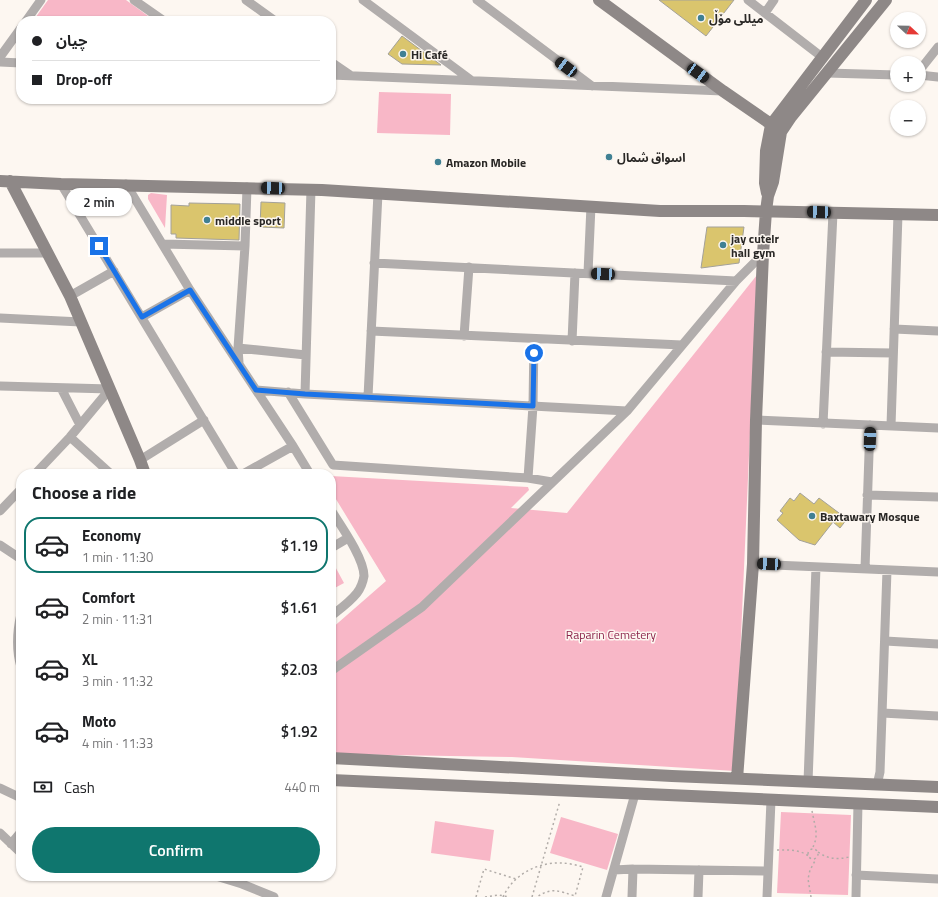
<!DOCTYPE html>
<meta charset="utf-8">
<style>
body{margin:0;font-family:"Titillium Web","Noto Sans Arabic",sans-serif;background:#f2f2f2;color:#202124;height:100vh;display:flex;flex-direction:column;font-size:15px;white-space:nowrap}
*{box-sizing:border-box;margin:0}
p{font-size:13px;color:#757577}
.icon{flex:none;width:22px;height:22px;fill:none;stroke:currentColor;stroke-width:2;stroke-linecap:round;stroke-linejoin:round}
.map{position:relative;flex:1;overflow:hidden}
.drawer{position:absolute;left:16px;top:469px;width:320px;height:412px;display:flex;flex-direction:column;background:#fff;border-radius:16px;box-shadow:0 1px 3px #0004}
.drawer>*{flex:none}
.banner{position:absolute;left:16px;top:16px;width:320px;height:88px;border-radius:16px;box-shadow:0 1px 3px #0004;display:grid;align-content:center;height:88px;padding:0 16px;background:#fff}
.needle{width:26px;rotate:112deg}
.tools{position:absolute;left:890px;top:12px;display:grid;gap:8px}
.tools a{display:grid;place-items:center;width:36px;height:36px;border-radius:50%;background:#fff;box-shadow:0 1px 3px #0004;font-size:20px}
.end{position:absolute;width:18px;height:18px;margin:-9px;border:5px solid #1a73e8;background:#fff;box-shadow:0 0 0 2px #fff}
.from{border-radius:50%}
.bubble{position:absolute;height:28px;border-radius:14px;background:#fff;box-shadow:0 1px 3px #0004;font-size:13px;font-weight:600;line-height:28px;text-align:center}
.car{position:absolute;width:12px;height:24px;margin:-12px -6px;border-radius:5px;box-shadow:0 0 3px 1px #0007;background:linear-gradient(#222 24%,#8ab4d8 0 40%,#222 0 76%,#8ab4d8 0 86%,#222 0)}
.banner b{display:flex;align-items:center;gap:14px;height:38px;font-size:15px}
.banner b+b{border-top:1px solid #e0e0e0}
.banner i{width:10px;height:10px;background:#202124}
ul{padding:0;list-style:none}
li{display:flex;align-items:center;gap:12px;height:56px;margin:0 8px 6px;padding:0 8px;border:2px solid transparent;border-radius:16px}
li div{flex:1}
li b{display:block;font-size:15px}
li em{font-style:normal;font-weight:600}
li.active{border-color:#0f766e}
li>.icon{width:36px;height:36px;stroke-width:1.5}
h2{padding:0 16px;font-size:18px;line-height:48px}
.pay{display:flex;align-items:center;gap:10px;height:44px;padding:0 16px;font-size:15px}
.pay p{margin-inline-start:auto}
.primary-button{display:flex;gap:8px;margin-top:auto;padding:8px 16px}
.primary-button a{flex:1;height:46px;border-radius:24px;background:#0f766e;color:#fff;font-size:16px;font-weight:600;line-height:46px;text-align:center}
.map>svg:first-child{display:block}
.green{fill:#f8b7c7}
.building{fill:#dac56d;stroke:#a3a19a}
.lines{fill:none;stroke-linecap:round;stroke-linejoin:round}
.path{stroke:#b1aca8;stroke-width:1.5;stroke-dasharray:2 3;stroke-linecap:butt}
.street{stroke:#b1adac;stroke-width:9}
.secondary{stroke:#8e8887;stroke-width:12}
.route{stroke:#1a73e8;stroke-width:5}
.poi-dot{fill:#408093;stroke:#fdf7f1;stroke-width:1.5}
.labels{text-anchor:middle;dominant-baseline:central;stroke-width:3;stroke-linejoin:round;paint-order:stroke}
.poi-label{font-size:12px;font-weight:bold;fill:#292725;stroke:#fdf7f1;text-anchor:start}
.park-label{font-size:12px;fill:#8c254b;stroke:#fdf7f1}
</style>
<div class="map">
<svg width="938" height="897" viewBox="0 0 938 897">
<rect width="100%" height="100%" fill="#fdf7f1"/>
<path class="green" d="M48,0H126L155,21H33Z
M379,92L451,94L450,135L377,133Z
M151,193L167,195L165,228L148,199V195Z
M757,275L735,771L512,757L331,754V629L386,581L331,491V476L528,487L529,490L511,508L567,513Z
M331,559L344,583L331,590Z
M781,812L851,815L848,895L777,893Z
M561,817L618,834L607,870L550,853Z
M435,821L494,830L490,861L431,853Z"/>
<path class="building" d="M659,0H734L706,36Z
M402,36L441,65L402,64L388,54Z
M261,202L285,203L284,228L260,227Z
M189,203L240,204L239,240L176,238V234H171V205L189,206Z
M707,227H744L739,263L701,268Z
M800,493L814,504L819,498L847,519L840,528L833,522L815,545L799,540L777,520L783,513L780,511L790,498L794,501Z"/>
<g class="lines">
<path class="path" d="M812,811L816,830V839L812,850
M808 854a5 5 0 1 1 10 0a5 5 0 1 1-10 0Z
M777,850C790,850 799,849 810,857
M818,852C828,859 837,860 849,857
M476,897L484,869L516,879
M485,897L499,895L509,897
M503,897C513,875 537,862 561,863C568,863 576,865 583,867L575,896C559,891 551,887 537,897
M532,897L560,801
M811,897L808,879L810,870L816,859"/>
<path class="street" d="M134,0L164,21
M246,0L275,21
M363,0L471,80
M477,0L592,86
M748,0L822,57
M765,13L774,0
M26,21L41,0
M0,57L21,28
M0,62L21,63
M331,62L350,75
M919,71L938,47
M827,73L897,75
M331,75L723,91
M919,75L938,77
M61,184L236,474
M126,184L190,290L293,446L310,474
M163,244L245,246
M0,253H47
M374,263L736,281
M588,273L591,206
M70,296L114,271
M142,317L190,290
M0,318L81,322
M894,329L938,331
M371,331L682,345
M464,336L469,267
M572,341L575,273
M238,348L306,355
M826,352L893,353
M239,363L238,348L245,246L247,187
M0,386L110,389
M61,388L80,425
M256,390L305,394L627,411
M288,392L333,465L528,478L552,482
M305,394L311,189
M368,397L378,193
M756,420L938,428
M823,424L833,213
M891,426L898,214
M70,437L111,474
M140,460L204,420
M35,474L70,437L110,389
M243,474L293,446
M528,478L533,406L534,339
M867,495L938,497
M331,510C341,526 364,558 364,576C363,582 360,589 357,593C350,602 340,609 331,616
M0,511L21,489
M0,545L21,559
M331,548L348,538
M753,564L938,572
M865,569L870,425
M21,614C17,631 16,650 21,667
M885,641L938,644
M331,671L422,607L627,411L736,281L763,254
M882,713L938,716
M808,782L816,567
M877,785L880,772L887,570
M0,788L21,798
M0,833L21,853
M11,844L21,832
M614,870L633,869L768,871
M856,875L938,879
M216,876L242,884L274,897
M606,897L635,794
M632,897L633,869
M698,897L699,870
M767,897L771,800
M856,897L858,803"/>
<path class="secondary" d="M599,0L723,91L778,129
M0,181L61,184L322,190L660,211H744L938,215
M10,181L70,296L140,460L145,474
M767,193L765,183L766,151L771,125L866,0
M331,758L672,776L938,787
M737,779L753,564L756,420L763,254L766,211L768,196L773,182L781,132L791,117L886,0
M331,780L938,807"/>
</g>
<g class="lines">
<path class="route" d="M99,246L142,317L190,290L256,390L305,394L533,406L534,353"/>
</g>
<g class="poi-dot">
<circle cx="701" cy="18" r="4"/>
<circle cx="403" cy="54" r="4"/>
<circle cx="609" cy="157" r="4"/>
<circle cx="438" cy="162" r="4"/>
<circle cx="207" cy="220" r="4"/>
<circle cx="723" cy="245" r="4"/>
<circle cx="812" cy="516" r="4"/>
</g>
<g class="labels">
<g class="poi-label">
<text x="709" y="18">میللی مۆڵ</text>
<text x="411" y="54">Hi Café</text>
<text x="617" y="157">اسواق شمال</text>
<text x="446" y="162">Amazon Mobile</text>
<text x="215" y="220">middle sport</text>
<text x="731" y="238">jay cutelr<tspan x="731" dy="14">hall gym</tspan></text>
<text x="820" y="516">Baxtawary Mosque</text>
</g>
<g class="park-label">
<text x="611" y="634">Raparin Cemetery</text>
</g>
</g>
</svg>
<div class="tools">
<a><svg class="needle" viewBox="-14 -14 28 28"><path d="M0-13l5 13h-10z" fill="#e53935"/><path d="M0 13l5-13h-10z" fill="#757577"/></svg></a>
<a>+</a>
<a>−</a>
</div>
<i class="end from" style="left:534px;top:353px"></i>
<i class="end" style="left:99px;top:246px"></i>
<div class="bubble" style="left:66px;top:188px;width:66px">2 min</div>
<i class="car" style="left:566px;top:67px;rotate:307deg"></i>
<i class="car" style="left:698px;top:73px;rotate:126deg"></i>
<i class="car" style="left:273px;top:188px;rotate:272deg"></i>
<i class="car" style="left:819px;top:212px;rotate:272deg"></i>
<i class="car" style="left:603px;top:274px;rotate:273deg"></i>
<i class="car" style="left:870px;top:439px;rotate:2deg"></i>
<i class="car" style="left:769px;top:564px;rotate:273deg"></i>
<div class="banner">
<b><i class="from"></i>چيان</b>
<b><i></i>Drop-off</b>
</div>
<section class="drawer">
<h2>Choose a ride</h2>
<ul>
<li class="active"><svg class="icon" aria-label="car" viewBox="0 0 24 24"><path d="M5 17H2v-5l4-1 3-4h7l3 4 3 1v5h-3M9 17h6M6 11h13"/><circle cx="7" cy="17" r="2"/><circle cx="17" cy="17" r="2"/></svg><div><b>Economy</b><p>1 min · 11:30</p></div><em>$1.19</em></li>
<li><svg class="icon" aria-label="car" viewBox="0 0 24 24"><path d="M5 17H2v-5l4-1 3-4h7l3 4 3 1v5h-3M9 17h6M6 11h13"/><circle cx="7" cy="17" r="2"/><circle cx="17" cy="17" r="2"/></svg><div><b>Comfort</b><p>2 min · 11:31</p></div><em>$1.61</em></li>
<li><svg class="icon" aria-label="car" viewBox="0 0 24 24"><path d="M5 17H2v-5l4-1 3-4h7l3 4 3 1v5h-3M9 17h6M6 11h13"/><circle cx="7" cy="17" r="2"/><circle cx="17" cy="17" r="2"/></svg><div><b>XL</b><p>3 min · 11:32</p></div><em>$2.03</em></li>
<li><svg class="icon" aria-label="car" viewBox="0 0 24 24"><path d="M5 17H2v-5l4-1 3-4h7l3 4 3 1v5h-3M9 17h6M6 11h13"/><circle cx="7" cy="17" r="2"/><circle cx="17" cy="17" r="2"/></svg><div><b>Moto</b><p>4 min · 11:33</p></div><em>$1.92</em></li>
</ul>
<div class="pay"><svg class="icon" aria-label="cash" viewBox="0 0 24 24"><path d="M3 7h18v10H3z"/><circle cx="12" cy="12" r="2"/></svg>Cash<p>440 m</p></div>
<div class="primary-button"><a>Confirm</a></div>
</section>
</div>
